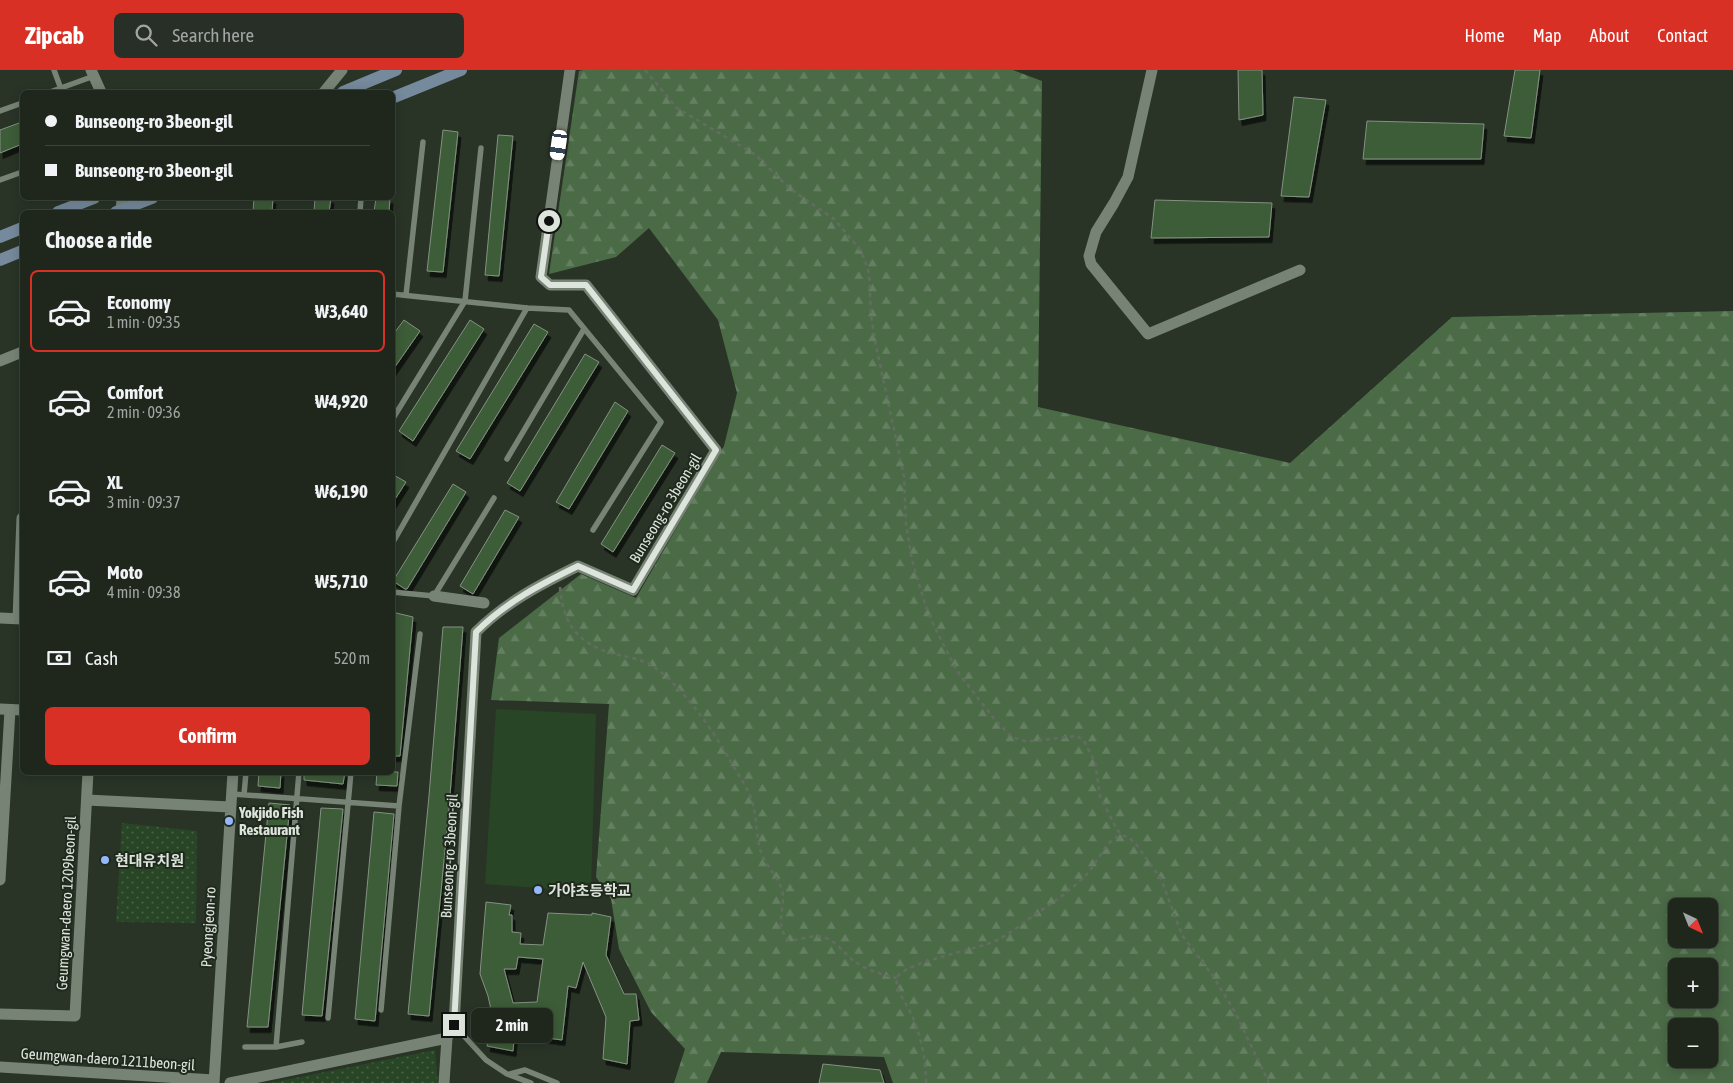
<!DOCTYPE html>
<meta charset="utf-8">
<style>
body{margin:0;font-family:"Asap Condensed","Noto Sans KR",sans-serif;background:#272f26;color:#f1f3f6;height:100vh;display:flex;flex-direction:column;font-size:19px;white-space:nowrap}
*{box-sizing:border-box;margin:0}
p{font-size:16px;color:#a1a5a4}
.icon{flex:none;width:28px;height:28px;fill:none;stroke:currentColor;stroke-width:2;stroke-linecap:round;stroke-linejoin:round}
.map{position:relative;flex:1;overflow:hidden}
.details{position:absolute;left:20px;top:140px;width:375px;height:565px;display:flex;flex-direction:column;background:#1f271d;border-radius:8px;box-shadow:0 2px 12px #0003,0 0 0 1px #3c443b}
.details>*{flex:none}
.hud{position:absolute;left:20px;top:20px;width:375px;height:110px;border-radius:8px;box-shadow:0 2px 12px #0003,0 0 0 1px #3c443b;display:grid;align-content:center;height:110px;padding:0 25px;background:#1f271d}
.needle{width:32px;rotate:137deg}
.fabs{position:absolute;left:1668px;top:828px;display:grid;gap:10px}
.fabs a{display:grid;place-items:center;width:50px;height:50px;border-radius:8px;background:#1f271d;box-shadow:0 2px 12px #0003,0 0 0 1px #3c443b;font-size:25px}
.end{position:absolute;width:22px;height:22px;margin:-11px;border:6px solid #dde4dc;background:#111;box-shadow:0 0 0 2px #111}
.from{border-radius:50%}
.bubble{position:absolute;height:35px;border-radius:8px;background:#1f271d;box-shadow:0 2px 12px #0003,0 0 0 1px #3c443b;font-size:16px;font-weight:700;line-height:35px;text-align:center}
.car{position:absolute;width:15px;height:30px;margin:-15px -8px;border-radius:6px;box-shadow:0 0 4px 1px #0007;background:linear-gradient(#fff 24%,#345 0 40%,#fff 0 76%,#345 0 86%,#fff 0)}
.hud b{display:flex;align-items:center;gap:18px;height:48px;font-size:19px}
.hud b+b{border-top:1px solid #3c443b}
.hud i{width:12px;height:12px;background:#f1f3f6}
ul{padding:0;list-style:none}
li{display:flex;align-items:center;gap:15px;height:82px;margin:0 10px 8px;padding:0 15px;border:2px solid transparent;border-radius:8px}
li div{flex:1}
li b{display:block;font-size:19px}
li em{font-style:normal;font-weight:700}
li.active{border-color:#d93025}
li>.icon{width:45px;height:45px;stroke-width:1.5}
h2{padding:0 25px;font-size:22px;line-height:60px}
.pay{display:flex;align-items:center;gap:12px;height:55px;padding:0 25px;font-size:19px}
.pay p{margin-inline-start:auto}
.cta{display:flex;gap:10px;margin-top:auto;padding:10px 25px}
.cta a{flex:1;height:58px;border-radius:8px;background:#d93025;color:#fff;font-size:20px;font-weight:700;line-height:58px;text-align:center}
header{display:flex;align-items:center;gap:30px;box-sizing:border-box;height:70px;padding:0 25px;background:#d93025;color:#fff}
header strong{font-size:24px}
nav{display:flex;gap:28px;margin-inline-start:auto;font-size:18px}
.search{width:350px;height:45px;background:#272f26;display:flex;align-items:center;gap:12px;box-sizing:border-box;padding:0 18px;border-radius:8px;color:#a1a5a4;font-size:19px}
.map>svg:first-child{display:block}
.green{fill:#284525}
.forest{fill:url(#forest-firs);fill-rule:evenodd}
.park{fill:url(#park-dots)}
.building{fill:#3c5b38;stroke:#849282;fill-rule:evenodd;filter:url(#shadow)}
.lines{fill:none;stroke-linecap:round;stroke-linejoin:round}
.path{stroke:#636c61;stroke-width:2.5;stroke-dasharray:4 4;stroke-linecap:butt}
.lane{stroke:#778475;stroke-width:5.5}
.street{stroke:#778475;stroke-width:11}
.secondary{stroke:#758a9c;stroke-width:12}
.route{stroke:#dde4dc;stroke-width:6}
.poi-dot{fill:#95b7fd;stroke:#1f2a1d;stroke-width:2}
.labels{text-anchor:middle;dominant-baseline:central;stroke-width:4;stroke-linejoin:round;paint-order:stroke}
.street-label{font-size:15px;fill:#dde4dc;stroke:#1f2a1d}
.poi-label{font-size:15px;font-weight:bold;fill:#dde4dc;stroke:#1f2a1d;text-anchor:start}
</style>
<header>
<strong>Zipcab</strong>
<div class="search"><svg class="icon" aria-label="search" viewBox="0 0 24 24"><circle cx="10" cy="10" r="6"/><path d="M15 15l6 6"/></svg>Search here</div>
<nav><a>Home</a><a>Map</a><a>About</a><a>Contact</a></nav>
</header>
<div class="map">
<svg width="1733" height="1013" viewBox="0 0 1733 1013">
<defs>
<pattern id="forest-firs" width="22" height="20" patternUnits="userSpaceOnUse" patternTransform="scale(1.25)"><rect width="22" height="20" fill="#4b6b47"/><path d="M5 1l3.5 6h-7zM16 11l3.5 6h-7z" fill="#648061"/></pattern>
<pattern id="park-dots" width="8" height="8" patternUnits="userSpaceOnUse" patternTransform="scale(1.25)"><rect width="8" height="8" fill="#284525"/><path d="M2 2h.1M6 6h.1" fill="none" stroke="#476044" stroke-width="1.8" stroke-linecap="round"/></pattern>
<filter id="shadow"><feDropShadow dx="3" dy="5.5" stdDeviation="0" flood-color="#0009"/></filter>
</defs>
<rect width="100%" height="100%" fill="#293427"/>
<path class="green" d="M496,639L596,644L591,822L485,814Z"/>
<path class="forest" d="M583,0H1013L1042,11L1038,337L1290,393L1452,247L1733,241V1013H893L884,987L721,982L707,1013H674L685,979L651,942L619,879L611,829L596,807L609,634L491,630L499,568L581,504L636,528L724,376L737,323L718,250L649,158L616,187L549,204L579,1ZM1676,836H1709V869H1676ZM1676,896H1709V929H1676ZM1676,956H1709V989H1676Z"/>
<path class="park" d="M122,753L197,761L196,853L116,852Z
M435,980L438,1013H270Z"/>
<path class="building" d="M1238,0H1262L1263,45L1239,50Z
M1515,0H1540L1531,68L1504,66Z
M1294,27L1326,30L1309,127L1281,126Z
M1367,51L1484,54L1481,89H1363Z
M22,52V74L0,83V60Z
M443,60L458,62L443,202L427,201Z
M498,65L513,66L499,206L485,205Z
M254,128H273L272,142H253Z
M315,128H331L329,142H314Z
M376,128H390L389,142H374Z
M1155,130L1272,133L1269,167L1151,168Z
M404,250L420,261L392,301V266Z
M470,250L484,259L413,371L399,361Z
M534,254L548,262L470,389L456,381Z
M585,284L599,292L520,421L507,413Z
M615,332L628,341L569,439L556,432Z
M662,375L675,383L613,482L601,474Z
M392,404L406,412L392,434Z
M453,414L466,422L407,519H405L393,511Z
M505,440L519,447L473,524L460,516Z
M392,542L413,547L400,686H392Z
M443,557H463L449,738L429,946L408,944L429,726Z
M259,702H281L280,718L258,716Z
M304,702H345L343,714L304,710Z
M377,702H398L397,716L376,715Z
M269,733L290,735L268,957H247Z
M321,738L343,739L322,946L302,945Z
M374,742L394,744L375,951L355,949Z
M486,832L511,835L509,845H512V862L521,863L520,874L543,875L548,843L592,845V843L611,847L606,885L624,924H636L639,950L630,951L627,994L603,989L606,947L583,892L576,918L568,916L562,970L541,967L543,958L515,959L513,981L487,976L492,955V944L488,926L480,904ZM518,887L543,889L537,932L513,933L504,899H516Z
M823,994L880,1000L884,1013H819Z"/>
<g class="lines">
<path class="path" d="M645,0L677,38L756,85L789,118L834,149L857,176L863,186L869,203L871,245L876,276L904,406L906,454L912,490L925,534L935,558L957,601L995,650L1012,667L1024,671H1032L1077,666L1084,671L1095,692L1100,726L1115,756L1121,765L1128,767L1136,774L1161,809L1182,865L1213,906L1235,942L1269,1013
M560,517C563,553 576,572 611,583C625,587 639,588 651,595C671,608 687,628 702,647C713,662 723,678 732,694C739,706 748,718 752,731C758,749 755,770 763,787C768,798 778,807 782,820C787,838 773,852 788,870C799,871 812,864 823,867C835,870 844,883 854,891C866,900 883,905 897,908
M926,1013C926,987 920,959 907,936C903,929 895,917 897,908C901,893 979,879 995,871C1008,865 1019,856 1030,848C1049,835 1068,823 1084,807C1098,794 1103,772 1121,765"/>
<path class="lane" d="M54,0L61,19
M50,22L94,6
M0,41L22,33
M0,110L22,102
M360,142L361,128
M392,224L527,238L569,240L661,352L593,460
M406,225L423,72
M392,350L465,231L481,78
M507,389L584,259
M392,474L527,238
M392,522L434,526L494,428
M232,724L399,736
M244,725L246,702
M381,940L399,736L420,564
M328,948L351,702
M454,955L486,990L507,1004L531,1013
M245,977H276L302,972
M276,977L299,702
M510,1004L525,1000L557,1013"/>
<path class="street" d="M91,0L101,22
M1152,0L1128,107L1114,133L1096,162L1089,186L1091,194L1148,264L1300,200
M324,22L342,0
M121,142L122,128
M0,291L22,282
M434,526L484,533
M0,548L22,549
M18,549L22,448
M0,639L22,640
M87,730L230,737
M0,810L10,640
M0,944L75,946L88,702
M0,997L214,1010
M214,1013L233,702
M230,1013L447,968L454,955L476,562C506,532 541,514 578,496L633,520L716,380L586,215H550L541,207L570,0
M444,1013L447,968"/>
<path class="secondary" d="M343,22L396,0
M392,28L461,0
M58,142L94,128
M116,142L152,128
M0,167L22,158
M0,190L22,181"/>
</g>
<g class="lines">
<path class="route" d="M454,955L476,562C506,532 541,514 578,496L633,520L716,380L586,215H550L541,207L549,151"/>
</g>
<g class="poi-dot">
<circle cx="229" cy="751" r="5"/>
<circle cx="105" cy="790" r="5"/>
<circle cx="538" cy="820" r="5"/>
</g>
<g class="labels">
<g class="street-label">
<text transform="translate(665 438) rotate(-59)">Bunseong-ro 3beon-gil</text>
<text transform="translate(449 786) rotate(-87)">Bunseong-ro 3beon-gil</text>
<text transform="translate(66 833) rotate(-87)">Geumgwan-daero 1209beon-gil</text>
<text transform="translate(208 857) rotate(-87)">Pyeongjeon-ro</text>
<text transform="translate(108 989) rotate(4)">Geumgwan-daero 1211beon-gil</text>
</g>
<g class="poi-label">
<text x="239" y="742">Yokjido Fish<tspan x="239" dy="17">Restaurant</tspan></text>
<text x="115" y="790">현대유치원</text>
<text x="548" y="820">가야초등학교</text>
</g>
</g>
</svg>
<div class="fabs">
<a><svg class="needle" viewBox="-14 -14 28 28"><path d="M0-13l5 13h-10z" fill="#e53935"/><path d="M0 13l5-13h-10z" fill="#a1a5a4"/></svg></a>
<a>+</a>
<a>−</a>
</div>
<i class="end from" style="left:549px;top:151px"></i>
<i class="end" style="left:454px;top:955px"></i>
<div class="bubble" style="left:471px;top:938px;width:82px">2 min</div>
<i class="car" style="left:559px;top:75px;rotate:188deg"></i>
<div class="hud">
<b><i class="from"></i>Bunseong-ro 3beon-gil</b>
<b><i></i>Bunseong-ro 3beon-gil</b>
</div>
<section class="details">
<h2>Choose a ride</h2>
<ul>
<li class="active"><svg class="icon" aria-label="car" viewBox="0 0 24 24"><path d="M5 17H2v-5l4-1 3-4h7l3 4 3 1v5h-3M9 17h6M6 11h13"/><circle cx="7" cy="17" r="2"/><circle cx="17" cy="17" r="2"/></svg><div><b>Economy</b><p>1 min · 09:35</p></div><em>₩3,640</em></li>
<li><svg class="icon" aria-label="car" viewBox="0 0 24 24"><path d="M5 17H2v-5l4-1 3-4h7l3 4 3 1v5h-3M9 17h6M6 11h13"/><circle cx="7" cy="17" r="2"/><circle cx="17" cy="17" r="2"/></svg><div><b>Comfort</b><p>2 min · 09:36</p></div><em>₩4,920</em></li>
<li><svg class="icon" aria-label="car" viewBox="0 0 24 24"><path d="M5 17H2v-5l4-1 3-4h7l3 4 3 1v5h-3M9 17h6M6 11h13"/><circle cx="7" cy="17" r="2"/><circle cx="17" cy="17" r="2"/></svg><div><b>XL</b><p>3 min · 09:37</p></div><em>₩6,190</em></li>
<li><svg class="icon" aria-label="car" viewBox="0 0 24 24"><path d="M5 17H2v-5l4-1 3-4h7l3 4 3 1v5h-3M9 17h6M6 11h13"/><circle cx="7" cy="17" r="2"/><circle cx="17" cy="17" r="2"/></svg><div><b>Moto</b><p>4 min · 09:38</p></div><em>₩5,710</em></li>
</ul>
<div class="pay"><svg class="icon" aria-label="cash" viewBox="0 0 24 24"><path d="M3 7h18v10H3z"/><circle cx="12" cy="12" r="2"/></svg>Cash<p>520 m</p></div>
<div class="cta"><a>Confirm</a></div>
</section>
</div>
